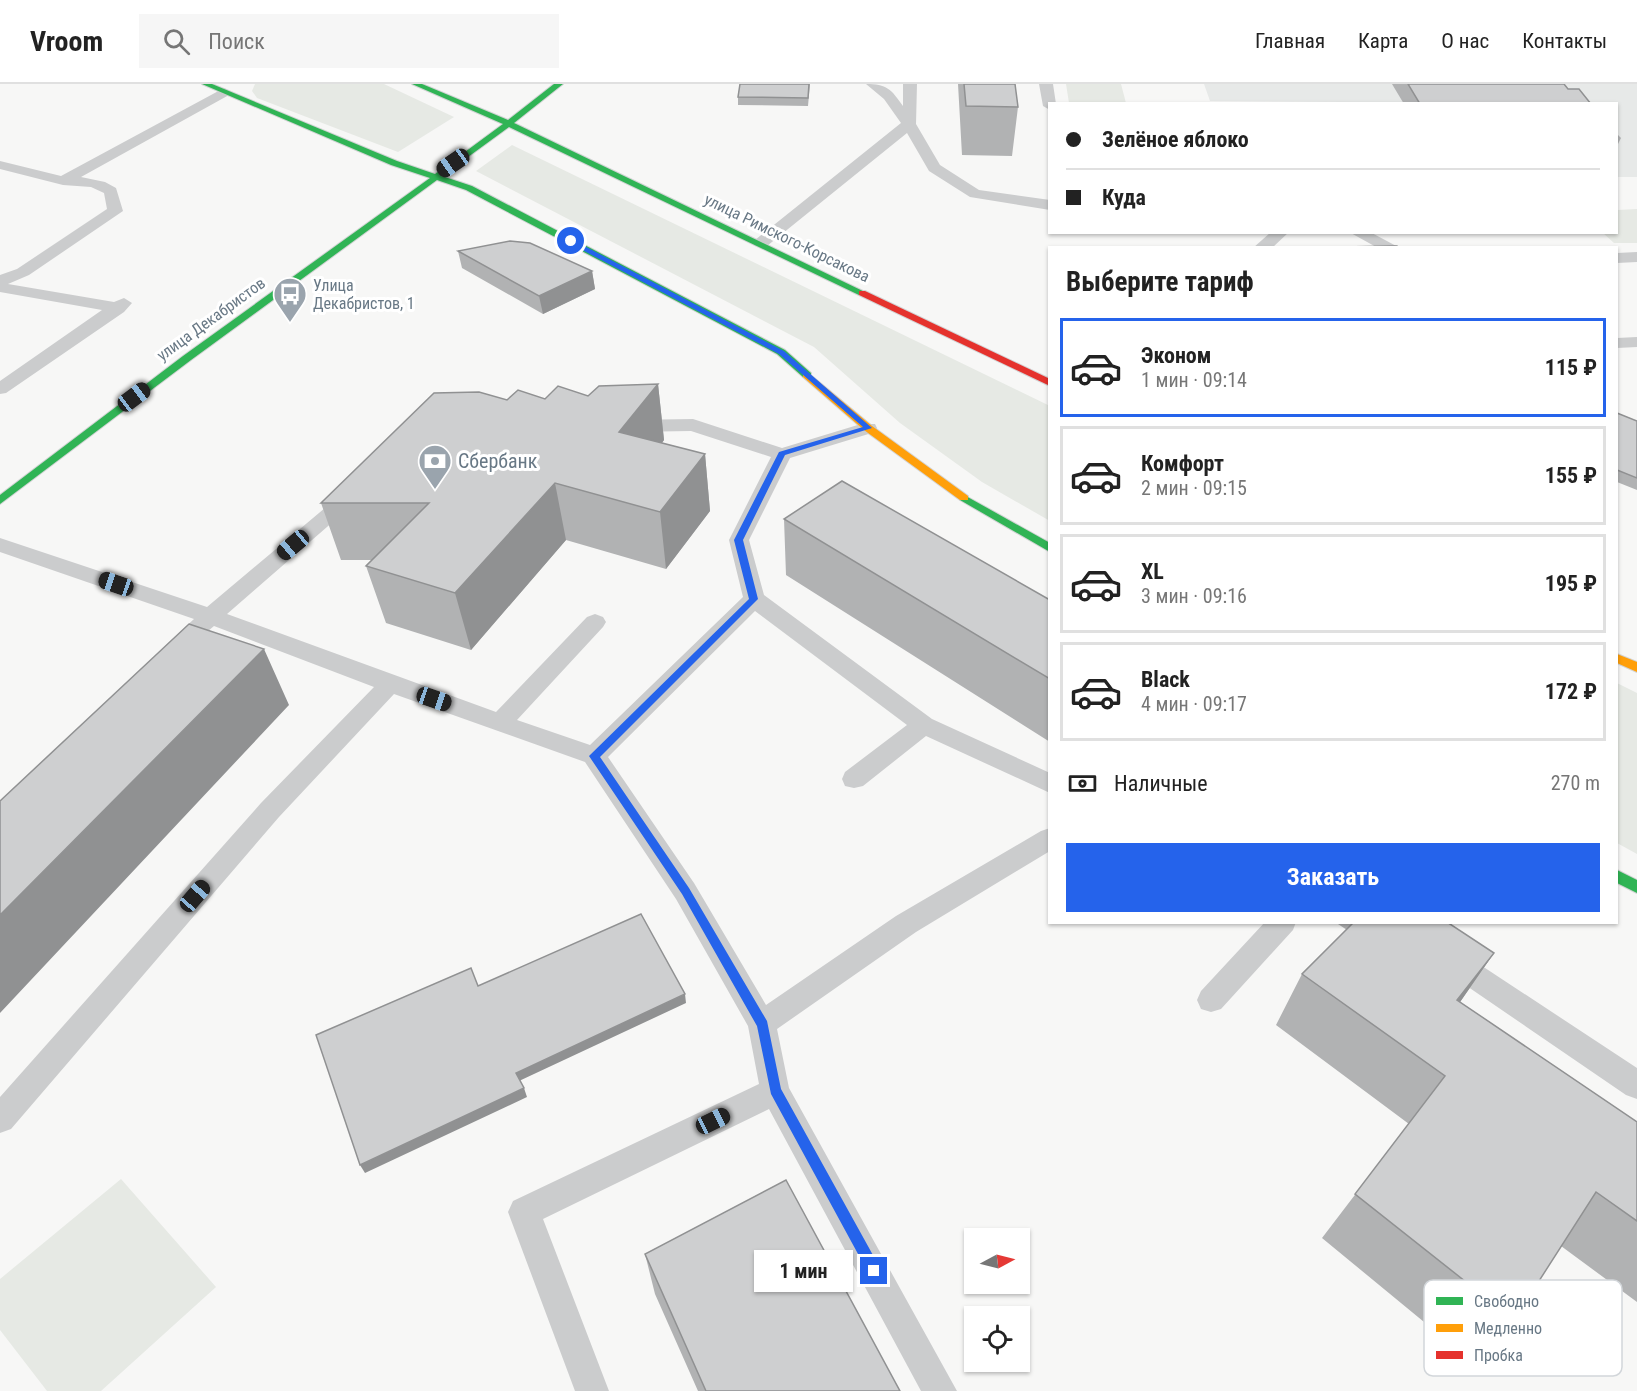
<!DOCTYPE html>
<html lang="ru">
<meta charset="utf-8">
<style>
body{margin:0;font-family:"Roboto Condensed",sans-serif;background:#f6f6f6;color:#222;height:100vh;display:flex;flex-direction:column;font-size:22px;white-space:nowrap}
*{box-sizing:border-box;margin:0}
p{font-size:20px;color:#767676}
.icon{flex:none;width:33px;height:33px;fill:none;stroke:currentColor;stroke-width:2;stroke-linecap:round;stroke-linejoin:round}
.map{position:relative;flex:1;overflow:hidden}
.side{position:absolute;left:1048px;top:162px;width:570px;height:678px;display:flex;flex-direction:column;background:#fff;border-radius:0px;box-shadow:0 2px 4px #0004}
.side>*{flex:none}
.hud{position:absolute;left:1048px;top:18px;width:570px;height:132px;border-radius:0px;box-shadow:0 2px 4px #0004;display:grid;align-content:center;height:132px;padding:0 18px;background:#fff}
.needle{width:39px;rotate:83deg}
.fabs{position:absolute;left:964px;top:1144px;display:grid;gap:12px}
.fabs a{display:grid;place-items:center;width:66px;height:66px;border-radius:0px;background:#fff;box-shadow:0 2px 4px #0004;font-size:30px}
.end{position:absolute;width:27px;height:27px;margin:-14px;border:8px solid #2563eb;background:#fff;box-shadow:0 0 0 3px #fff}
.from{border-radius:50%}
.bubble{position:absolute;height:42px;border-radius:0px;background:#fff;box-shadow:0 2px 4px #0004;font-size:20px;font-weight:700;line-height:42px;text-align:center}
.car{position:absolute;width:18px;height:36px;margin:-18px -9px;border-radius:8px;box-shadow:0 0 4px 2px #0007;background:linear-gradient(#222 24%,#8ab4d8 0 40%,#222 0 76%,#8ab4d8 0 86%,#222 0)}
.hud b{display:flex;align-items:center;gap:21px;height:57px;font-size:22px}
.hud b+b{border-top:2px solid #e0e0e0}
.hud i{width:15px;height:15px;background:#222}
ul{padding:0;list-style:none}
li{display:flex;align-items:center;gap:18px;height:99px;margin:0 12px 9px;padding:0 6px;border:3px solid #e0e0e0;border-radius:0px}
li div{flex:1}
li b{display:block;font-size:22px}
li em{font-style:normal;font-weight:700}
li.selected{border-color:#2563eb}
li>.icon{width:54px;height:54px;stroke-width:1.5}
h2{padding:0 18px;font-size:27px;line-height:72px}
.pay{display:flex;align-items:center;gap:15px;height:66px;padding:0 18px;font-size:22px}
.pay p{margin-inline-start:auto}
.action{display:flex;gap:12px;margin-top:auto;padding:12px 18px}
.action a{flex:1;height:69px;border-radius:0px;background:#2563eb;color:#fff;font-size:24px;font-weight:700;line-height:69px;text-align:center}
header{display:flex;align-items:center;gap:36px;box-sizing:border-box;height:84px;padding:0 30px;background:#fff;border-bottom:2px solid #e0e0e0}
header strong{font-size:28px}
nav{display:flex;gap:33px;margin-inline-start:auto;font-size:21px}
.search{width:420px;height:54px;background:#f6f6f6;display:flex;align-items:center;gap:15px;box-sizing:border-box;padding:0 21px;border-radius:0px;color:#767676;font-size:22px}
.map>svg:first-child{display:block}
.built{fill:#e7e9e8}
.green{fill:#e6e9e4}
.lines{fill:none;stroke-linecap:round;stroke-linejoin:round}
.fast-casing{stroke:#d3d4d5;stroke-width:2}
.slow-casing{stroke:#d3d4d5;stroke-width:2}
.jam-casing{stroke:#d3d4d5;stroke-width:2}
.lane{fill:#cbcccd;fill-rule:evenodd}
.fast{fill:#30b455;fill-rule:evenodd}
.slow{fill:#ff9f0a;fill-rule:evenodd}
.jam{fill:#e5322d;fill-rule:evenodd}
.wall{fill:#b1b2b3}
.shaded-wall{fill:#909192}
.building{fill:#cecfd0;stroke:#909192;stroke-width:1.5}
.route{fill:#2563eb}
.labels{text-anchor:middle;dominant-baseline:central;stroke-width:6;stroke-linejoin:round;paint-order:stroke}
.far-street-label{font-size:16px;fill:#687885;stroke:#fff}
.far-poi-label{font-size:16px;fill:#687885;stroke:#fff;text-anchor:start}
.poi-label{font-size:20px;fill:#687885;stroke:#fff;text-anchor:start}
.key{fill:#fff;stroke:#d2d6da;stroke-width:1.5}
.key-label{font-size:16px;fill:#687885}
</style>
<header>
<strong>Vroom</strong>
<div class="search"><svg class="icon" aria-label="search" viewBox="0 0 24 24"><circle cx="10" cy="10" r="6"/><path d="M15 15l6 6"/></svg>Поиск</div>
<nav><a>Главная</a><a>Карта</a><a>О нас</a><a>Контакты</a></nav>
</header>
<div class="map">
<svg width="1637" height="1307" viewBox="0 0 1637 1307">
<rect width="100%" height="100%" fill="#f7f7f6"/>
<path class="built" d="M1204,0H1637V93H1617V20L1210,17Z"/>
<path class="green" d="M255,0H384L454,33L398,68L257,14L252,7Z
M1066,0H1121L1126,19H1069Z
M512,61L1050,322V437L982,398L900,339L814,263L476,87Z
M1637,125V159H1614L1603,149L1617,148V126Z
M1617,599L1637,609V770L1617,759Z
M121,1095L216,1203L101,1307H47L0,1246V1195Z"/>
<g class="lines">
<defs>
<path id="fast" d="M202,0H212L397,77L435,90L503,40L412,0H422L508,36L554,0H563L514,39L867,209L859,211L509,43L442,92L472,102L785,266L811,289V293H803L777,270L466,106L437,96L191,276L0,420V411L183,272L430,94L391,81Z
M964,411L1050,459V468L960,416V412Z
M1617,786L1637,796V809L1617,799Z"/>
<path id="slow" d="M807,288L872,342L968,412V416H960L864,346L803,293V289Z
M1617,570L1637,578V588L1617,579Z"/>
<path id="jam" d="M859,207H865L1050,295V302L859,211Z"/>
</defs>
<use href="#fast" class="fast-casing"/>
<use href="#slow" class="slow-casing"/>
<use href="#jam" class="jam-casing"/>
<path class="lane" d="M866,0C887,0 891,5 903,22V0H917L916,40L940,81L979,106L1050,116V126L970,113L929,87L907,49L767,162H755L753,159L755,156L901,39L884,15Z
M1039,0H1053L1056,20H1050V26L1043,22Z
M224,4L231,8L229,11L81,93L105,98L116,104L123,127L29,191L8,200L114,218L124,214L132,219L124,228L6,309L0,310V297L102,226L0,208V191L17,185L107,125L104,109L91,103L63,101L0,85V77L61,92Z
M1271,148H1289L1272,164H1253Z
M1349,148H1370L1400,164H1378Z
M1637,168V178L1617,179V169Z
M1637,253V263L1617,264V254Z
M693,335L782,364L861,340H875L877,344L875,348L790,374L749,456L764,511L932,635L1050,689V709L926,652L863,702L854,704L845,702L842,695L845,688L907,641L755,527L608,673L694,799L766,921L896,832L1041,747L1050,744V767L916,848L777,945L789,1004L957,1307H921L769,1025L543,1135L609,1307H575L508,1128L513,1117L759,1000L748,942L676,815L585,678L394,610L279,733L11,1045L0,1049V1013L261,719L374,603L214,542C200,553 186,574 167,569L164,563L194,535L0,468V454L207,523L344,408L351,406L358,408L361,412L358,416L227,530L496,628L587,533L595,530L603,533L606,538L603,543L517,636L590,661L743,513L729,456L771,373L691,347L629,348L622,346L620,342L622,338L629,336Z
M1265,838H1296L1293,846L1221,925L1211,928L1201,925L1197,916L1201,907Z
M1403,838H1433L1429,847L1637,984V1015L1626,1011L1401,857L1397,849Z"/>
<use href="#fast" class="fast"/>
<use href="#slow" class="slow"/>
<use href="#jam" class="jam"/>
</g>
<path class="wall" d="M740,0H810L808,22L738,21V13Z
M958,0H1015L1018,23L1012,72L962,71Z
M1392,0H1564L1568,5L1591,20H1404Z
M1617,50L1621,54L1617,62Z
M458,167L592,187L595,205L543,230L462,184Z
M658,300L664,356L662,359L705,370L710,427L666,485L566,456L471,566L386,539L366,482L372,476H341L321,419L507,316L545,315L588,312Z
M1617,329L1637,337V406L1617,398Z
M784,435L1050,516V658L786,491Z
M1335,838H1447L1494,869L1460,918L1637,1038V1218L1561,1162L1514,1236L1469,1275L1322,1154L1409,1040L1276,941L1302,890L1347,846Z
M645,1170L900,1307H698L655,1210Z"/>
<path class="shaded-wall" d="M592,187L595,205L543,230L539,212Z
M658,300L664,356L627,405L619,348Z
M705,370L710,427L666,485L660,428Z
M555,399L566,456L471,566L455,509Z
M264,565L289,621L0,929V831Z
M1494,869L1458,921L1457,916Z
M685,910L686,919L519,997L516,989Z
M524,1004L527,1013L365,1089L360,1081Z"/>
<path class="building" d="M740,0H809L808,14L738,13Z
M964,0H1015L1018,23L966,22Z
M1408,0H1564L1568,5H1579L1591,20H1420Z
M510,157L530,159L592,187L539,212L458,167Z
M1397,162L1398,164L1341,163Z
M658,300L619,348L705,370L660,428L555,399L455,509L366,482L429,419H321L434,309L479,308L507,316L518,306L545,315L558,302L588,312L599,302Z
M1617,329L1637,337V394L1617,386Z
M842,397L1050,516V595L784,435Z
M189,540L264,565L0,831V717Z
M641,830L685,910L516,989L524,1004L360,1081L316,951L471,884L478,902Z
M1354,838H1447L1494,869L1457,916L1637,1038V1137L1596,1108L1514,1236L1355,1110L1445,992L1302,890Z
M786,1096L900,1307H706L645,1170Z"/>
<path class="route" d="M569,156H573L784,267L872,344L785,371L743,456L758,515L600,673L689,804L767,937L781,1005L879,1182L881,1187L879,1192L874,1193L870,1192L771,1010L757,942L682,810L589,672L749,515L734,456L779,368L863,343L779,270L569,159Z"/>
<defs>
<symbol id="bus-pin" viewBox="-11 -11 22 30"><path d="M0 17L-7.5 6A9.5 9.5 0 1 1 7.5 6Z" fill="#9aa4ad" stroke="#fff"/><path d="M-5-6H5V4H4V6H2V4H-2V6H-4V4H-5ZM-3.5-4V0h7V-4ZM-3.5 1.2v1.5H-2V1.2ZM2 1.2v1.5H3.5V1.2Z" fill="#fff"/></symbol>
<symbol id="bank-pin" viewBox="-11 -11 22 30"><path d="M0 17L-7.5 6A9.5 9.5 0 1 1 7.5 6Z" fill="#9aa4ad" stroke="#fff"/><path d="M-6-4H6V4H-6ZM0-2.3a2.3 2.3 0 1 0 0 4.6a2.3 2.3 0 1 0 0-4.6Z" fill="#fff"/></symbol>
</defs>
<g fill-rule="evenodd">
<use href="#bus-pin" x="271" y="191" width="38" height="52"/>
<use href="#bank-pin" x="416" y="358" width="38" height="52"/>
</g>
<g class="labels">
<g class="far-street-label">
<text transform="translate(787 154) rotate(26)">улица Римского-Корсакова</text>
<text transform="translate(211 235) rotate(-36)">улица Декабристов</text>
</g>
<g class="far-poi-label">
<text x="313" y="201">Улица<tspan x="313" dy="18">Декабристов, 1</tspan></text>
</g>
<g class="poi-label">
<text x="458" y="377">Сбербанк</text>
</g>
</g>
<rect x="1424" y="1196" width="198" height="96" rx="9" class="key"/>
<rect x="1436" y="1213" width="27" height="8" fill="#30b455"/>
<rect x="1436" y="1240" width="27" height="8" fill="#ff9f0a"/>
<rect x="1436" y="1267" width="27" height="8" fill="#e5322d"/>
<g class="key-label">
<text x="1474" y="1223">Свободно</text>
<text x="1474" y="1250">Медленно</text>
<text x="1474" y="1277">Пробка</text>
</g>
</svg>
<div class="fabs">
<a><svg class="needle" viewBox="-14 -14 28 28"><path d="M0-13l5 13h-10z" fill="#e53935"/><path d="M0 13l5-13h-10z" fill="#767676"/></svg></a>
<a><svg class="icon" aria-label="locate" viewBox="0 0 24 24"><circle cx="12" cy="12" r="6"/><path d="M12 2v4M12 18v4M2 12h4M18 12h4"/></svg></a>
</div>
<i class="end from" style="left:571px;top:157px"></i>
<i class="end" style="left:874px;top:1187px"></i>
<div class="bubble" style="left:754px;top:1166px;width:99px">1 мин</div>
<i class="car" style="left:453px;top:79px;rotate:235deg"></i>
<i class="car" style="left:134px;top:313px;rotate:53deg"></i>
<i class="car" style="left:293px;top:461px;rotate:230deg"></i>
<i class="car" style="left:116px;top:500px;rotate:289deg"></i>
<i class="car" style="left:434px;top:615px;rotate:109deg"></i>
<i class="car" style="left:195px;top:812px;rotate:41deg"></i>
<i class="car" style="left:713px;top:1037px;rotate:64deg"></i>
<div class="hud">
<b><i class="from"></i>Зелёное яблоко</b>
<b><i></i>Куда</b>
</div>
<section class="side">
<h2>Выберите тариф</h2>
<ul>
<li class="selected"><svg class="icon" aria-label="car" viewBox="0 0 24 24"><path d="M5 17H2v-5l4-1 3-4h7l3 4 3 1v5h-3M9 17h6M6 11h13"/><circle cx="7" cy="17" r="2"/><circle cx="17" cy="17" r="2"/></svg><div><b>Эконом</b><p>1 мин · 09:14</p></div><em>115 ₽</em></li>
<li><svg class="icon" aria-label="car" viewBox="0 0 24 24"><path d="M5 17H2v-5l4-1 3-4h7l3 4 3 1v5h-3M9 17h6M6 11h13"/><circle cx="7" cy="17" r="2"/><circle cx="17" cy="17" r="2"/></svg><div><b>Комфорт</b><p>2 мин · 09:15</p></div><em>155 ₽</em></li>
<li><svg class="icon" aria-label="car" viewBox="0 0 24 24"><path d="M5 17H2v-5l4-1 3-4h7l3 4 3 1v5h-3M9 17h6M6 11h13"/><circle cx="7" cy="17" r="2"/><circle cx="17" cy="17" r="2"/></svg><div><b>XL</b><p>3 мин · 09:16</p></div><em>195 ₽</em></li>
<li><svg class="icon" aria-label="car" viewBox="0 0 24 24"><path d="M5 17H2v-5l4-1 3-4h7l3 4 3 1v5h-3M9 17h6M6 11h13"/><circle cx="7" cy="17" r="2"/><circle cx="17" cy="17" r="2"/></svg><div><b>Black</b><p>4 мин · 09:17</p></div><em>172 ₽</em></li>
</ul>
<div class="pay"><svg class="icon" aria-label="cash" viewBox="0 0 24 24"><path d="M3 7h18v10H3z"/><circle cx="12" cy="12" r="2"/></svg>Наличные<p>270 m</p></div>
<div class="action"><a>Заказать</a></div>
</section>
</div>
